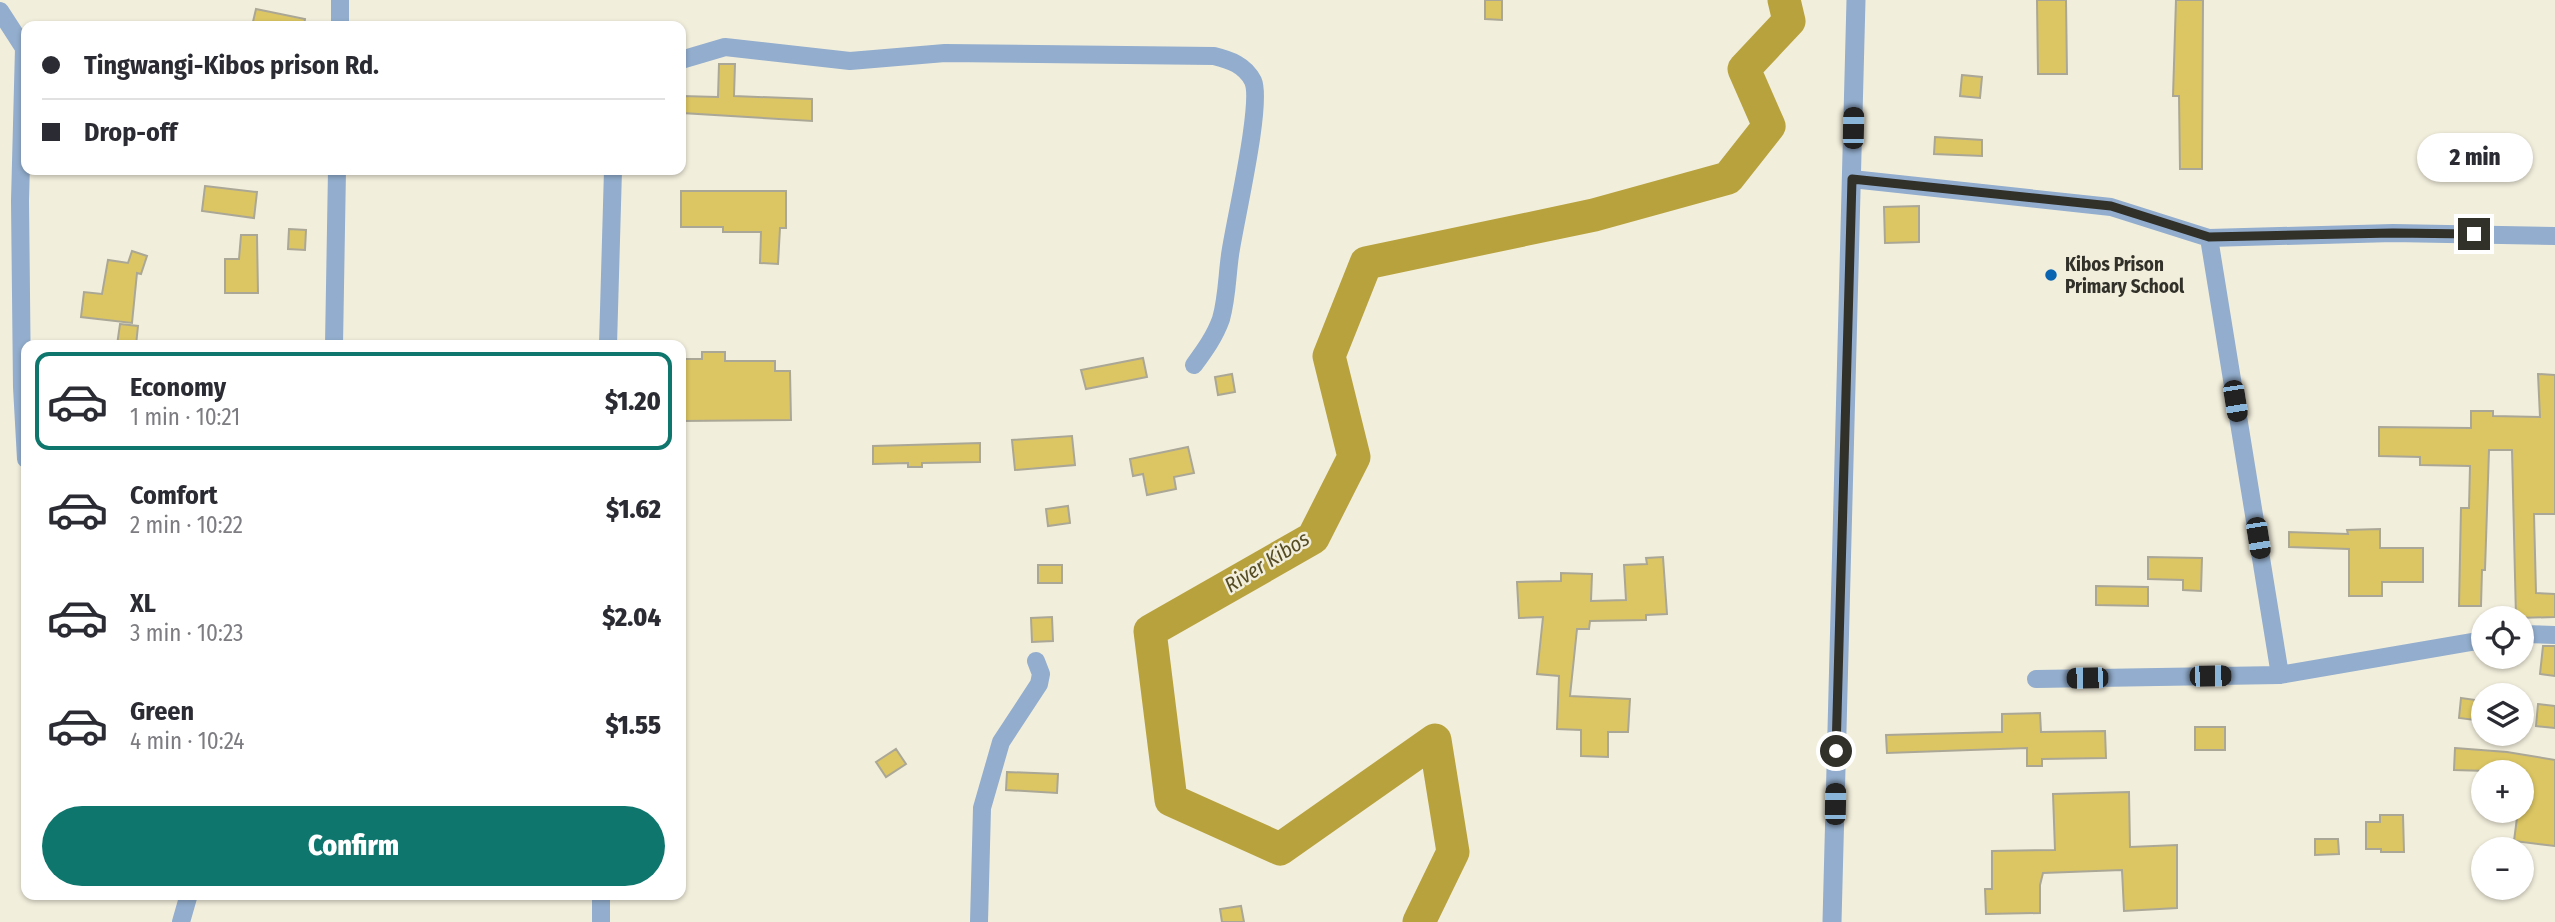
<!DOCTYPE html>
<meta charset="utf-8">
<style>
body{margin:0;font-family:"Fira Sans Condensed",sans-serif;background:#f2f2f3;color:#2b2b33;height:100vh;display:flex;flex-direction:column;font-size:26px;white-space:nowrap}
*{box-sizing:border-box;margin:0}
p{font-size:23px;color:#7c7c81}
.icon{flex:none;width:38px;height:38px;fill:none;stroke:currentColor;stroke-width:2;stroke-linecap:round;stroke-linejoin:round}
.map{position:relative;flex:1;overflow:hidden}
.sheet{position:absolute;left:21px;top:340px;width:665px;height:560px;display:flex;flex-direction:column;background:#fff;border-radius:14px;box-shadow:0 2px 5px #0004}
.sheet>*{flex:none}
.top-card{position:absolute;left:21px;top:21px;width:665px;height:154px;border-radius:14px;box-shadow:0 2px 5px #0004;display:grid;align-content:center;height:154px;padding:0 21px;background:#fff}
.controls{position:absolute;left:2471px;top:606px;display:grid;gap:14px}
.controls a{display:grid;place-items:center;width:63px;height:63px;border-radius:50%;background:#fff;box-shadow:0 2px 5px #0004;font-size:35px}
.end{position:absolute;width:32px;height:32px;margin:-16px;border:9px solid #313029;background:#fff;box-shadow:0 0 0 4px #fff}
.from{border-radius:50%}
.bubble{position:absolute;height:49px;border-radius:24px;background:#fff;box-shadow:0 2px 5px #0004;font-size:23px;font-weight:800;line-height:49px;text-align:center}
.car{position:absolute;width:21px;height:42px;margin:-21px -10px;border-radius:9px;box-shadow:0 0 5px 2px #0007;background:linear-gradient(#222 24%,#8ab4d8 0 40%,#222 0 76%,#8ab4d8 0 86%,#222 0)}
.top-card b{display:flex;align-items:center;gap:24px;height:66px;font-size:26px}
.top-card b+b{border-top:2px solid #e1e1e2}
.top-card i{width:18px;height:18px;background:#2b2b33}
ul{padding:12px 0 0;list-style:none}
li{display:flex;align-items:center;gap:21px;height:98px;margin:0 14px 10px;padding:0 7px;border:4px solid transparent;border-radius:14px}
li div{flex:1}
li b{display:block;font-size:26px}
li em{font-style:normal;font-weight:800}
li.current{border-color:#0f766e}
li>.icon{width:63px;height:63px;stroke-width:1.5}
.cta{display:flex;gap:14px;margin-top:auto;padding:14px 21px}
.cta a{flex:1;height:80px;border-radius:42px;background:#0f766e;color:#fff;font-size:28px;font-weight:800;line-height:80px;text-align:center}
.map>svg:first-child{display:block}
.lines{fill:none;stroke-linecap:round;stroke-linejoin:round}
.river{stroke:#b8a23e;stroke-width:33}
.building{fill:#dcc663;stroke:#aba796;stroke-width:2}
.minor{stroke:#92adcd;stroke-width:18}
.tertiary{stroke:#92adcd;stroke-width:19}
.route{stroke:#313029;stroke-width:9}
.poi-dot{fill:#0964b2;stroke:#f2eedc;stroke-width:2.5}
.labels{text-anchor:middle;dominant-baseline:central;stroke-width:5;stroke-linejoin:round;paint-order:stroke}
.poi-label{font-size:19px;font-weight:bold;fill:#313029;stroke:#f2eedc;text-anchor:start}
.water-label{font-size:21px;font-style:italic;fill:#554c23;stroke:#f2eedc}
</style>
<div class="map">
<svg width="2555" height="922" viewBox="0 0 2555 922">
<rect width="100%" height="100%" fill="#f2eedc"/>
<g class="lines">
<path class="river" d="M1419,922L1453,852L1435,740L1280,849L1171,800L1150,631L1313,538L1354,457L1329,356L1366,263L1594,215L1728,178L1769,126L1744,69L1789,21L1784,0"/>
</g>
<path class="building" d="M1485,0H1502V20L1485,19Z
M2037,0H2066L2067,74H2038Z
M2176,0H2203L2202,169H2180L2179,96H2173Z
M256,9L305,19L304,26H252Z
M719,64H735L734,96L812,99V121L682,113V96L718,97Z
M1962,75L1982,77L1980,98L1960,96Z
M1935,137L1982,140V156L1934,154Z
M205,186L257,192L254,218L202,211Z
M681,191H786V228H780L778,264L760,263L761,232H723V227H681Z
M1919,206V242L1885,243L1884,207Z
M289,229L306,230L305,250L288,249Z
M241,235H257L258,293H225V259H239Z
M132,251L147,256L141,274L137,273L132,323L81,317L84,292L102,294L108,260L128,263Z
M120,324L138,326L136,345H117Z
M702,352H725V361H775V371H790L791,420L681,421V359H702Z
M1143,358L1147,377L1086,389L1081,370Z
M1232,374L1235,392L1218,395L1215,377Z
M2538,374L2555,375V514H2534L2536,593L2555,594V617L2516,618L2512,450H2489L2485,570H2482L2481,606H2459L2461,508H2469L2470,466L2420,465V457L2379,456V427L2471,428V411H2493V416L2540,417Z
M1072,436L1075,465L1015,470L1012,440Z
M980,443V462L922,463V467H908V463L873,464V446Z
M1188,447L1194,473L1174,477L1176,489L1147,495L1143,474L1133,476L1130,459Z
M1068,506L1070,523L1048,526L1046,509Z
M2380,529V548H2423V582H2382V596H2349V549L2289,547V532L2348,534L2347,530Z
M1663,557L1667,614L1646,615V620L1590,621L1589,629H1577L1570,696L1630,699L1628,732H1608V757L1581,756V730L1557,729L1559,676L1537,674L1543,617L1519,618L1517,582L1561,581V573L1592,574L1591,601L1626,600L1624,565L1647,564L1646,558Z
M2148,557L2202,558L2201,591L2183,590V580L2148,579Z
M1038,565H1062V583H1038Z
M2096,586L2148,587V606L2096,605Z
M1052,617L1053,641L1032,642L1031,618Z
M2543,646H2555V676L2540,674Z
M2461,698L2483,701V721L2459,718Z
M2538,704L2555,706V728L2536,726Z
M2040,713L2041,732L2105,731L2106,758L2042,759V766H2027V748L1887,753L1886,735L2002,732V714Z
M2195,727H2225V750H2195Z
M2455,748L2507,752L2555,760V846L2514,841L2518,810H2522V772L2454,770Z
M896,749L906,764L886,777L876,762Z
M1007,772L1058,774L1057,793L1006,790Z
M2129,792L2130,847L2177,845V908L2124,911L2122,870L2043,873L2040,885V913L1986,914L1985,889H1992V851L2055,850L2053,794Z
M2380,815H2403L2404,852H2381V849H2366V822H2380Z
M2315,839H2338L2339,854L2315,855Z
M1241,906L1244,922H1222L1220,909Z"/>
<g class="lines">
<path class="minor" d="M0,11L24,48L20,201L22,387L26,459
M340,26V0
M681,60L725,47L850,61L945,53L1214,56C1230,60 1245,65 1253,81C1263,103 1234,225 1230,255C1227,276 1227,298 1221,319C1215,336 1205,350 1194,365
M1852,179L2111,207L2209,238L2393,233L2555,236
M2209,238L2280,675
M334,345L337,170
M608,345L613,170
M2522,634L2555,635
M2036,679L2280,675L2483,640
M181,922L189,894
M601,922V894
M979,922L982,808L1001,742L1039,684L1041,674L1036,661"/>
<path class="tertiary" d="M1832,922L1856,0"/>
</g>
<g class="lines">
<path class="route" d="M1836,751L1852,179L2111,206L2209,237L2393,233L2474,234"/>
</g>
<circle class="poi-dot" cx="2051" cy="275" r="7"/>
<g class="labels">
<g class="poi-label">
<text x="2065" y="264">Kibos Prison<tspan x="2065" dy="22">Primary School</tspan></text>
</g>
<g class="water-label">
<text transform="translate(1267 562) rotate(-32)">River Kibos</text>
</g>
</g>
</svg>
<div class="controls">
<a><svg class="icon" aria-label="locate" viewBox="0 0 24 24"><circle cx="12" cy="12" r="6"/><path d="M12 2v4M12 18v4M2 12h4M18 12h4"/></svg></a>
<a><svg class="icon" aria-label="layers" viewBox="0 0 24 24"><path d="M12 4l9 5-9 5-9-5zM3 14l9 5 9-5"/></svg></a>
<a>+</a>
<a>−</a>
</div>
<i class="end from" style="left:1836px;top:751px"></i>
<i class="end" style="left:2474px;top:234px"></i>
<div class="bubble" style="left:2417px;top:133px;width:116px">2 min</div>
<i class="car" style="left:1853px;top:128px;rotate:1deg"></i>
<i class="car" style="left:2235px;top:401px;rotate:171deg"></i>
<i class="car" style="left:2258px;top:538px;rotate:171deg"></i>
<i class="car" style="left:2210px;top:676px;rotate:89deg"></i>
<i class="car" style="left:2087px;top:678px;rotate:269deg"></i>
<i class="car" style="left:1835px;top:804px;rotate:1deg"></i>
<div class="top-card">
<b><i class="from"></i>Tingwangi-Kibos prison Rd.</b>
<b><i></i>Drop-off</b>
</div>
<section class="sheet">
<ul>
<li class="current"><svg class="icon" aria-label="car" viewBox="0 0 24 24"><path d="M5 17H2v-5l4-1 3-4h7l3 4 3 1v5h-3M9 17h6M6 11h13"/><circle cx="7" cy="17" r="2"/><circle cx="17" cy="17" r="2"/></svg><div><b>Economy</b><p>1 min · 10:21</p></div><em>$1.20</em></li>
<li><svg class="icon" aria-label="car" viewBox="0 0 24 24"><path d="M5 17H2v-5l4-1 3-4h7l3 4 3 1v5h-3M9 17h6M6 11h13"/><circle cx="7" cy="17" r="2"/><circle cx="17" cy="17" r="2"/></svg><div><b>Comfort</b><p>2 min · 10:22</p></div><em>$1.62</em></li>
<li><svg class="icon" aria-label="car" viewBox="0 0 24 24"><path d="M5 17H2v-5l4-1 3-4h7l3 4 3 1v5h-3M9 17h6M6 11h13"/><circle cx="7" cy="17" r="2"/><circle cx="17" cy="17" r="2"/></svg><div><b>XL</b><p>3 min · 10:23</p></div><em>$2.04</em></li>
<li><svg class="icon" aria-label="car" viewBox="0 0 24 24"><path d="M5 17H2v-5l4-1 3-4h7l3 4 3 1v5h-3M9 17h6M6 11h13"/><circle cx="7" cy="17" r="2"/><circle cx="17" cy="17" r="2"/></svg><div><b>Green</b><p>4 min · 10:24</p></div><em>$1.55</em></li>
</ul>
<div class="cta"><a>Confirm</a></div>
</section>
</div>
